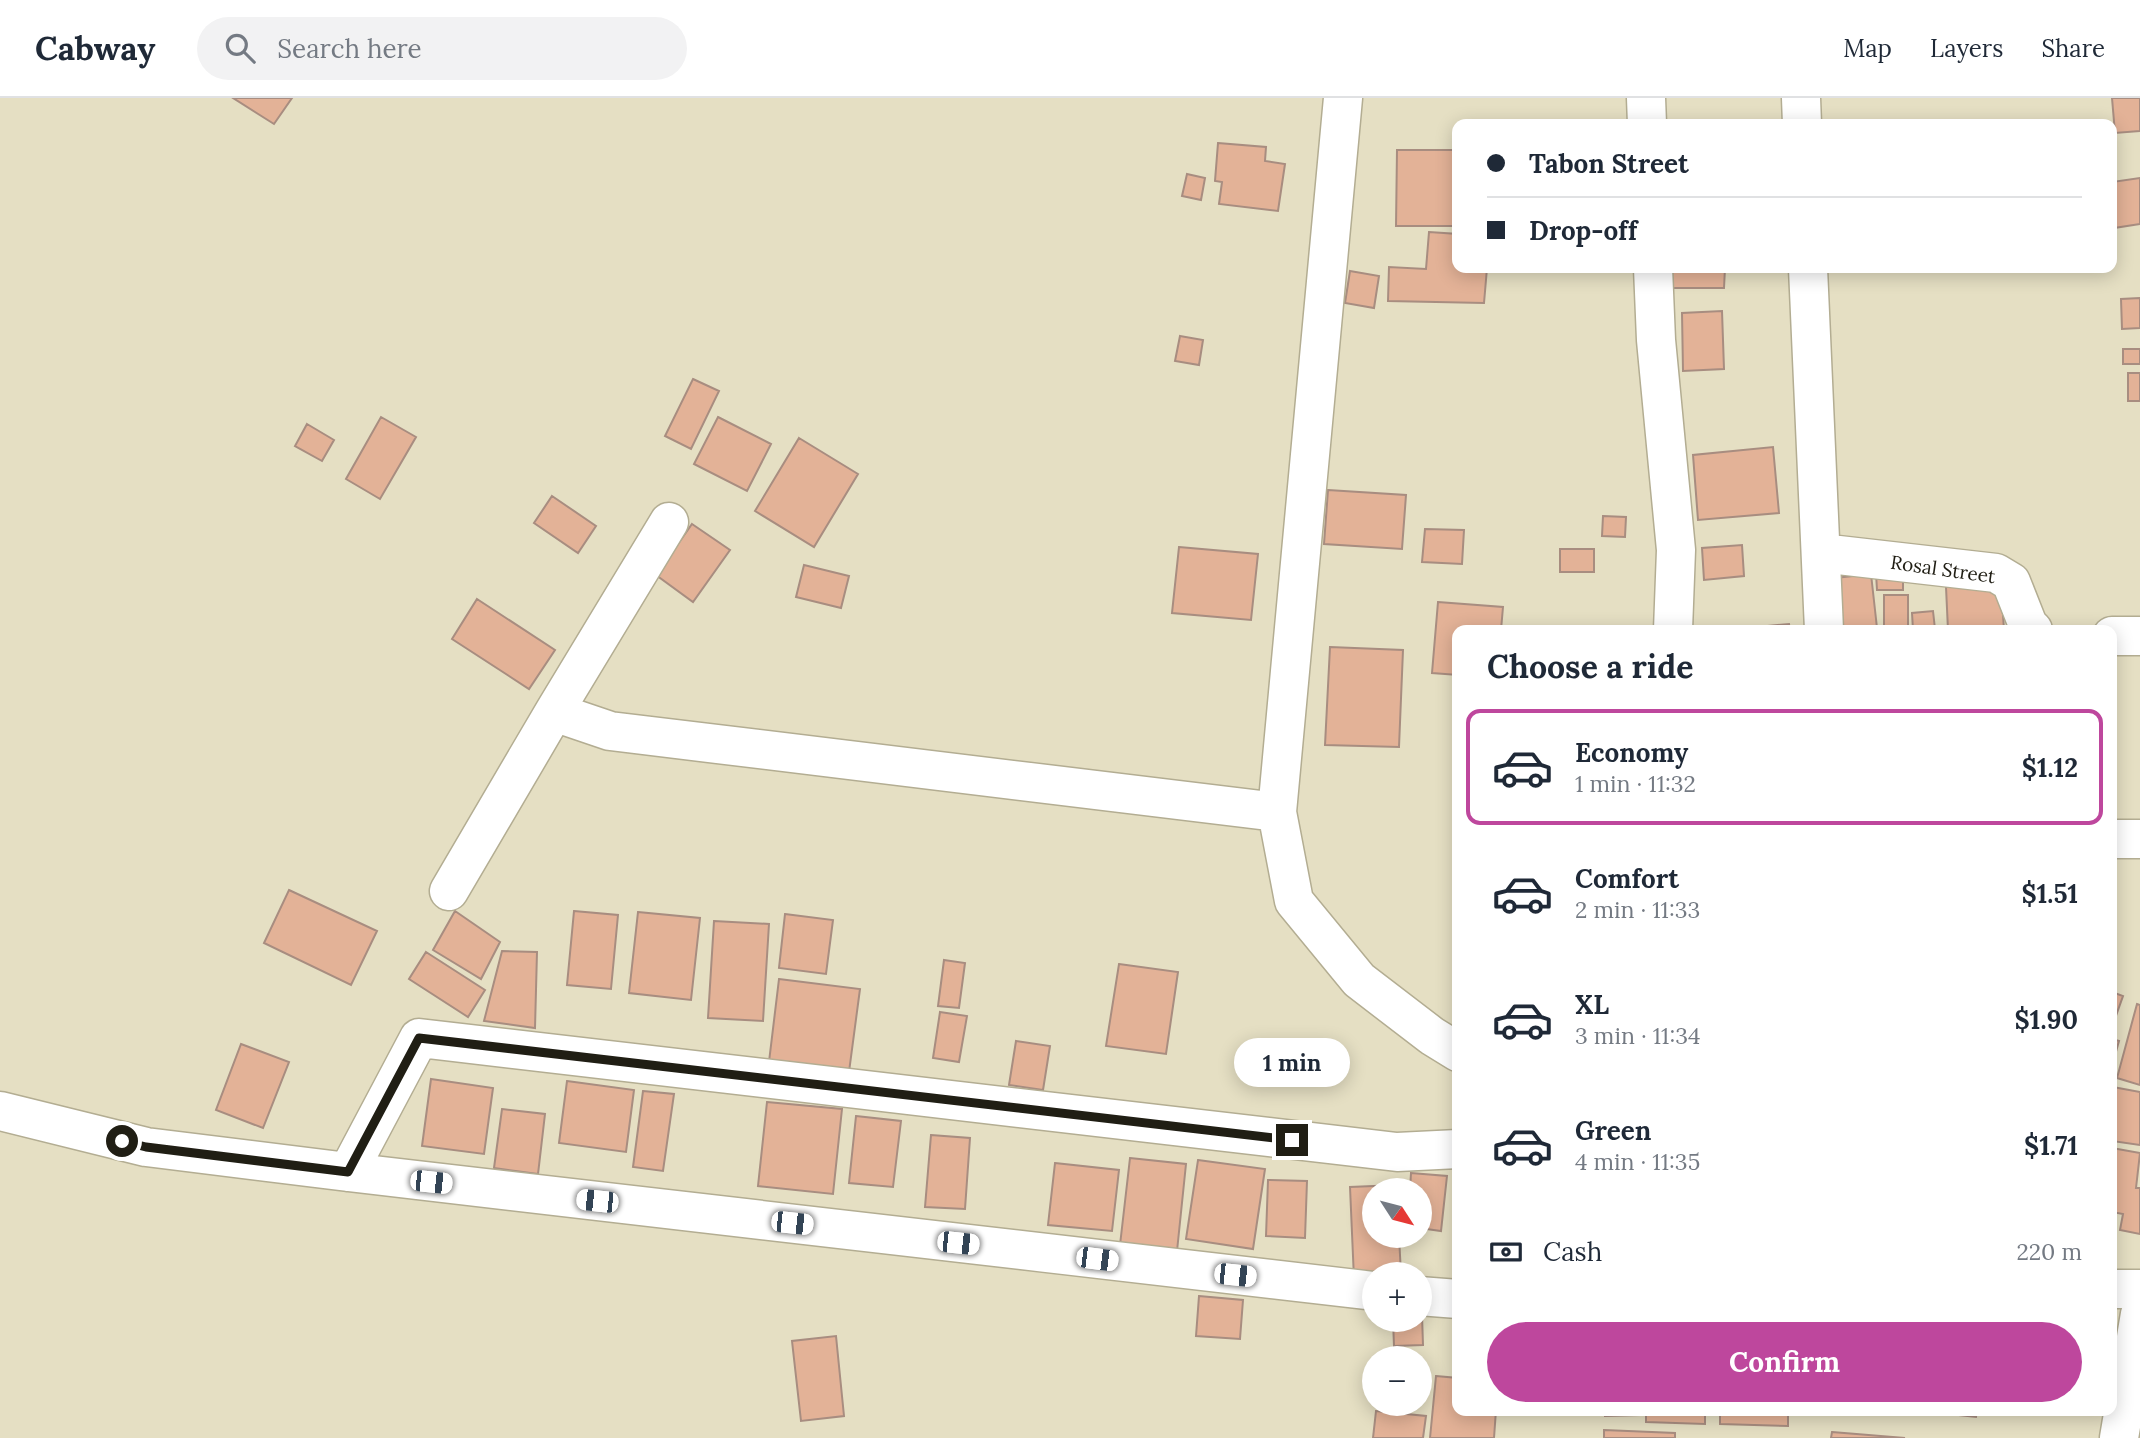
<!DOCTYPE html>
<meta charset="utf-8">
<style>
body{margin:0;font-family:Lora,serif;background:#f2f2f3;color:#1f2937;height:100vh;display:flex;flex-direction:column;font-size:26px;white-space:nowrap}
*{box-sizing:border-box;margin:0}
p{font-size:23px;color:#747a83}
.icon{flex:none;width:38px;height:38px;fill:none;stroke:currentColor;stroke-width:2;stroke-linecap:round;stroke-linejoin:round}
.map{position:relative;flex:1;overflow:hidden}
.panel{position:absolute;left:1452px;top:527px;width:665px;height:791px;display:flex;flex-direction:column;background:#fff;border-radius:14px;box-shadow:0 4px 18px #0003}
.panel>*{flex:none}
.guide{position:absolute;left:1452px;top:21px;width:665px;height:154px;border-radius:14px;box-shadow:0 4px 18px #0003;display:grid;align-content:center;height:154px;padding:0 35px;background:#fff}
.needle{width:46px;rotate:126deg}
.controls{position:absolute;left:1362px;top:1080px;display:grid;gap:14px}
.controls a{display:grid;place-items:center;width:70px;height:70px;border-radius:50%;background:#fff;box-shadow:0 4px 18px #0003;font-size:35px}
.end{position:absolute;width:32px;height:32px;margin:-16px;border:9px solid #201e14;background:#fff;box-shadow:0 0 0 4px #fff}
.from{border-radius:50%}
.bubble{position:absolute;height:49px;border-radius:24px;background:#fff;box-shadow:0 4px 18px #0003;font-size:23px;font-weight:700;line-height:49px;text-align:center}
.car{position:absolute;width:21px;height:42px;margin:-21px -10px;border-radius:9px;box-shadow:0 0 5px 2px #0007;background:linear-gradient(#fff 24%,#345 0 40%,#fff 0 76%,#345 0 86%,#fff 0)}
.guide b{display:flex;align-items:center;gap:24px;height:66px;font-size:26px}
.guide b+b{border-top:2px solid #e0e1e3}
.guide i{width:18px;height:18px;background:#1f2937}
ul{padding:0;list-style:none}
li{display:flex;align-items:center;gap:21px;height:116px;margin:0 14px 10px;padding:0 21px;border:4px solid transparent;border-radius:14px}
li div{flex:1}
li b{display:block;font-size:26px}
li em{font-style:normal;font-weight:700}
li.current{border-color:#be479d}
li>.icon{width:63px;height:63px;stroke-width:1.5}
h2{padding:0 35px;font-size:32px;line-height:84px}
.pay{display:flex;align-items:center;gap:18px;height:77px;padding:0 35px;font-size:26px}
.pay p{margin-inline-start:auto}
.primary-button{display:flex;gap:14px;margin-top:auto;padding:14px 35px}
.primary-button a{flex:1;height:80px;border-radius:42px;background:#be479d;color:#fff;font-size:28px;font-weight:700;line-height:80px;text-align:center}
header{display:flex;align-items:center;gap:42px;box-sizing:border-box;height:98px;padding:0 35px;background:#fff;border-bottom:2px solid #e0e1e3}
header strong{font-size:33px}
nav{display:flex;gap:38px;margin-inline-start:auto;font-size:24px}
.search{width:490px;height:63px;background:#f2f2f3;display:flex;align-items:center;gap:18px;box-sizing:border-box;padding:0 24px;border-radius:38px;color:#747a83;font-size:26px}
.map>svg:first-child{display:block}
.building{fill:#e3b297;stroke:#a88d80;stroke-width:2}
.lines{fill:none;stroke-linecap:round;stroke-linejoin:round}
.minor-casing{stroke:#b3ad92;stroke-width:41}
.minor{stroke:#fff;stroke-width:38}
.route{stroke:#201e14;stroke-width:9}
.labels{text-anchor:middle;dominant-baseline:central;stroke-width:5;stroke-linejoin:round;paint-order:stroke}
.street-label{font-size:19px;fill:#201e14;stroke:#fff}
</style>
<header>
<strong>Cabway</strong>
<div class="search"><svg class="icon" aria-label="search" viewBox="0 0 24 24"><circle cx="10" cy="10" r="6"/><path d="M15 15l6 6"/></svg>Search here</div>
<nav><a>Map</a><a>Layers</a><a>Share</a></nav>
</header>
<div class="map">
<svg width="2140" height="1340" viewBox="0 0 2140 1340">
<rect width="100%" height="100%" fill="#e5dfc3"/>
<path class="building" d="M233,0H292L274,26Z
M2112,0H2140V33L2115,35Z
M1218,45L1266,49L1265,63L1285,66L1278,113L1219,106L1222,84L1215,83Z
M1397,52H1458V128H1396Z
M1187,76L1205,80L1201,102L1182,98Z
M2140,80V126L2114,130L2112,84Z
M1429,134L1458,136V170H1487L1484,205L1388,203L1389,169L1426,171Z
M1668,170H1725L1724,190H1668Z
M1350,173L1379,178L1374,210L1345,205Z
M2140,200V230L2122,231L2121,201Z
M1722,213L1724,271L1683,273L1682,215Z
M1180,238L1203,242L1199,267L1175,263Z
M2123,251H2140V266H2123Z
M2128,275H2140V303H2128Z
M693,281L719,293L691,351L665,338Z
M381,319L416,339L380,401L346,381Z
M718,319L771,346L747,393L694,366Z
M307,326L334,342L322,363L295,348Z
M799,340L858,376L814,449L755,413Z
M1773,349L1779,415L1698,422L1693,357Z
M1328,392L1406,397L1402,451L1324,446Z
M552,398L596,428L578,455L534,425Z
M1603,418L1626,419L1625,439L1602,438Z
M692,426L730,452L693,504L656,477Z
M1425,431L1464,432L1462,466L1422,464Z
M1742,447L1744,478L1704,482L1702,450Z
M1179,449L1258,456L1251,522L1172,515Z
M1560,451H1594V474H1560Z
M804,467L849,478L841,510L796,499Z
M1876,475H1903V492H1877Z
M1871,476L1877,530L1840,532L1835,480Z
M2001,486L2004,532H1948L1946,489Z
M1884,497H1908V531H1884Z
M477,501L555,552L529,591L452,541Z
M1438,504L1503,509L1501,532H1458V577L1432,575Z
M1933,513L1935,531L1913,532L1912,515Z
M1789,526L1790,532H1727Z
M1330,549L1403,552L1399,649L1325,647Z
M289,792L377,833L351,887L264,845Z
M455,813L500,844L481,881L433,852Z
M574,813L618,817L611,891L567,887Z
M638,814L700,820L691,902L629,895Z
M785,816L833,822L826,876L779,870Z
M714,823L769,826L763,923L708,920Z
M502,853L537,854L535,930L484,923Z
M426,854L485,892L468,919L409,881Z
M944,862L965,865L959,910L938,908Z
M1119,866L1178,874L1166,956L1106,948Z
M779,881L860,891L849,974L769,964Z
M2112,894L2123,898L2112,929Z
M2137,906L2140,907V987L2117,980Z
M940,914L967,918L959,964L933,960Z
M2112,941L2119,943L2112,968Z
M1016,943L1050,948L1043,992L1009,987Z
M241,946L289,964L263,1030L216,1012Z
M431,981L493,990L484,1056L422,1048Z
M567,983L634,992L626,1054L559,1045Z
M2113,989L2140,994V1047L2112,1043Z
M643,993L674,996L663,1073L633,1069Z
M767,1004L842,1011L833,1096L758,1088Z
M502,1011L545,1016L538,1076L494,1070Z
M856,1018L901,1023L893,1089L849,1085Z
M931,1037L970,1040L965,1111L925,1109Z
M2112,1050L2140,1055L2136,1090H2140V1136L2120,1132L2123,1116L2112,1114Z
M1130,1060L1186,1066L1177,1153L1120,1147Z
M1198,1062L1265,1071L1253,1151L1186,1141Z
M1055,1065L1119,1072L1112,1133L1048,1127Z
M1411,1075L1447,1078L1441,1133L1419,1130V1092H1410Z
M1268,1082L1307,1083L1305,1140L1266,1138Z
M1397,1087V1092H1374V1138H1399L1401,1176H1374L1354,1181L1350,1089Z
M1199,1198L1243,1202L1240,1241L1196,1238Z
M1422,1217L1423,1247L1394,1248L1393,1222H1419V1218Z
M836,1238L844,1318L801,1323L792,1243Z
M1436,1278L1458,1280V1312H1496L1494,1340H1430Z
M1605,1312H1640V1317L1605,1318Z
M1646,1312H1705V1326L1646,1324Z
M1720,1312H1788V1328L1720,1326Z
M1949,1312H1977L1976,1319L1948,1316Z
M1376,1313L1426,1318L1423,1340H1373Z
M1604,1332L1675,1335V1340H1604Z
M1832,1334L1905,1340H1831Z"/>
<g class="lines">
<defs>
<path id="minor" d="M1343,0L1277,714L1294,803L1359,882L1432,938L1458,954
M1646,0L1647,26
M1801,0L1802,26
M1653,170L1656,242L1676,452L1673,532
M1808,170L1824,532
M669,424L554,614L610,633L1277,714
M1821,455L1996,475L2011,484L2028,527L2033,532
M2112,538H2140
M2112,741H2140
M449,793L554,614
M0,1013L146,1049L348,1074L1374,1193
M348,1074L419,940L1397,1054L1458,1051
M2112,1191H2140
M1419,1198L1458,1201
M2119,1340L2140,1216"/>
</defs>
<use href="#minor" class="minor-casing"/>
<use href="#minor" class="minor"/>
</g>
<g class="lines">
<path class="route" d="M122,1043L146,1049L348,1074L419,940L1292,1042"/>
</g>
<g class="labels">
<g class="street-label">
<text transform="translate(1943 471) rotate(8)">Rosal Street</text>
</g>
</g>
</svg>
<div class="controls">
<a><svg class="needle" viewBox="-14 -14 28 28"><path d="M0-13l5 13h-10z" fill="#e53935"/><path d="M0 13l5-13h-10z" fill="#747a83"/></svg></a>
<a>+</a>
<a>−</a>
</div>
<i class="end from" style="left:122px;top:1043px"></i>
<i class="end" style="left:1292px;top:1042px"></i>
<div class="bubble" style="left:1234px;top:940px;width:116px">1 min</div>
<i class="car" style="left:431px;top:1084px;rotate:96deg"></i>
<i class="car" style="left:597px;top:1103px;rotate:276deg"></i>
<i class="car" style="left:792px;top:1125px;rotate:96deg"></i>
<i class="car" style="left:958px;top:1145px;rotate:96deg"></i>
<i class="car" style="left:1097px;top:1161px;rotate:97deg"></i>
<i class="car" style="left:1235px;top:1177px;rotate:96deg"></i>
<div class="guide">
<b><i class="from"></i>Tabon Street</b>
<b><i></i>Drop-off</b>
</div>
<section class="panel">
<h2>Choose a ride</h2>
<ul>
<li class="current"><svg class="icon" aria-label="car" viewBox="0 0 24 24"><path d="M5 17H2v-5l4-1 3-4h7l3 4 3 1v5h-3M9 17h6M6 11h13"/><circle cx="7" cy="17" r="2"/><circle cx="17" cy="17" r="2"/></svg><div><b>Economy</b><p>1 min · 11:32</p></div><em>$1.12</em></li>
<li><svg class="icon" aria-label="car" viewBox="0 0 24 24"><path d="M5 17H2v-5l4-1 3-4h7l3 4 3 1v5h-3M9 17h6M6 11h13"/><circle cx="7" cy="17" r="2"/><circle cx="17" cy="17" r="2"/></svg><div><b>Comfort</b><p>2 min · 11:33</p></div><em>$1.51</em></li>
<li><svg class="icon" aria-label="car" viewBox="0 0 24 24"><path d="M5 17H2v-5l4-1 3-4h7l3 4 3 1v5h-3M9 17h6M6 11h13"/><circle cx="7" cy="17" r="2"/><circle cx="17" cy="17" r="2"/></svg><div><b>XL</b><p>3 min · 11:34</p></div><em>$1.90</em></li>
<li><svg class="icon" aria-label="car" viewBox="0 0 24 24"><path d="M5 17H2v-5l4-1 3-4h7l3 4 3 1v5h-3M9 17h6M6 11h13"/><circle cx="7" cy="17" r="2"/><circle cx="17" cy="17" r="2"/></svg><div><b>Green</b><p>4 min · 11:35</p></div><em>$1.71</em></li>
</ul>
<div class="pay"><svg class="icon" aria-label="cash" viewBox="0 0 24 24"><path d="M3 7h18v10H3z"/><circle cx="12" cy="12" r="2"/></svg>Cash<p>220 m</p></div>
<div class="primary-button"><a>Confirm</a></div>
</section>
</div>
